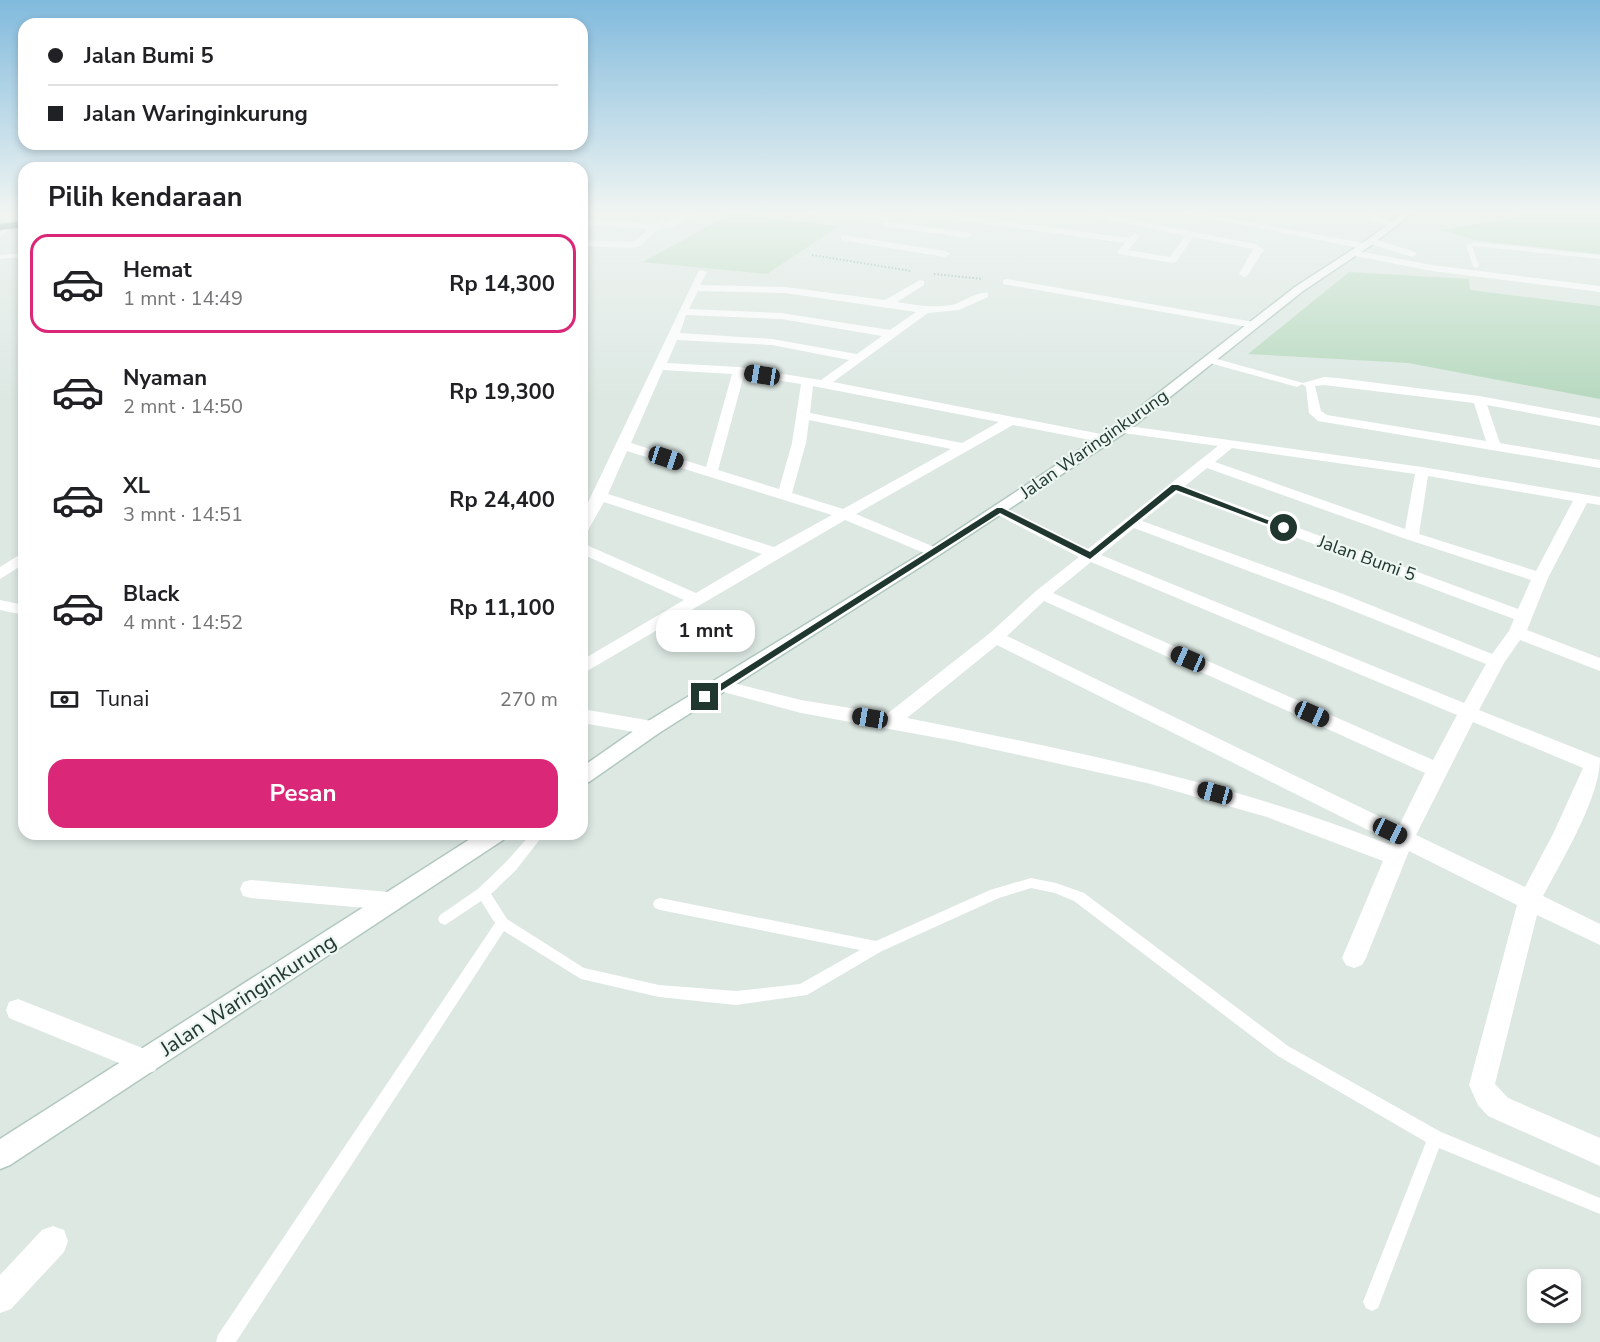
<!DOCTYPE html>
<html lang="id">
<meta charset="utf-8">
<style>
body{margin:0;font-family:"Nunito Sans",sans-serif;background:#f6f6f6;color:#202124;height:100vh;display:flex;flex-direction:column;font-size:22px;white-space:nowrap}
*{box-sizing:border-box;margin:0}
p{font-size:20px;color:#757577}
.icon{flex:none;width:33px;height:33px;fill:none;stroke:currentColor;stroke-width:2;stroke-linecap:round;stroke-linejoin:round}
.map{position:relative;flex:1;overflow:hidden}
.side{position:absolute;left:18px;top:162px;width:570px;height:678px;display:flex;flex-direction:column;background:#fff;border-radius:18px;box-shadow:0 3px 9px #0003}
.side>*{flex:none}
.top-card{position:absolute;left:18px;top:18px;width:570px;height:132px;border-radius:18px;box-shadow:0 3px 9px #0003;display:grid;align-content:center;height:132px;padding:0 30px;background:#fff}
.controls{position:absolute;left:1527px;top:1269px;display:grid;gap:12px}
.controls a{display:grid;place-items:center;width:54px;height:54px;border-radius:12px;background:#fff;box-shadow:0 3px 9px #0003;font-size:30px}
.end{position:absolute;width:27px;height:27px;margin:-14px;border:8px solid #203730;background:#fff;box-shadow:0 0 0 3px #fff}
.from{border-radius:50%}
.bubble{position:absolute;height:42px;border-radius:18px;background:#fff;box-shadow:0 3px 9px #0003;font-size:20px;font-weight:700;line-height:42px;text-align:center}
.car{position:absolute;width:18px;height:36px;margin:-18px -9px;border-radius:8px;box-shadow:0 0 4px 2px #0007;background:linear-gradient(#222 24%,#8ab4d8 0 40%,#222 0 76%,#8ab4d8 0 86%,#222 0)}
.top-card b{display:flex;align-items:center;gap:21px;height:57px;font-size:22px}
.top-card b+b{border-top:2px solid #e0e0e0}
.top-card i{width:15px;height:15px;background:#202124}
ul{padding:0;list-style:none}
li{display:flex;align-items:center;gap:18px;height:99px;margin:0 12px 9px;padding:0 18px;border:3px solid transparent;border-radius:18px}
li div{flex:1}
li b{display:block;font-size:22px}
li em{font-style:normal;font-weight:700}
li.selected{border-color:#db2777}
li>.icon{width:54px;height:54px;stroke-width:1.5}
h2{padding:0 30px;font-size:27px;line-height:72px}
.pay{display:flex;align-items:center;gap:15px;height:66px;padding:0 30px;font-size:22px}
.pay p{margin-inline-start:auto}
.button{display:flex;gap:12px;margin-top:auto;padding:12px 30px}
.button a{flex:1;height:69px;border-radius:18px;background:#db2777;color:#fff;font-size:24px;font-weight:700;line-height:69px;text-align:center}
.map>svg:first-child{display:block}
.green{fill:#b7d9bf}
.lines{fill:none;stroke-linecap:round;stroke-linejoin:round}
.secondary-casing{stroke:#b1c8bf;stroke-width:3}
.highway-casing{stroke:#bcc3c1;stroke-width:3}
.path{stroke:#7fab9c;stroke-width:2;stroke-dasharray:1.5 2;stroke-linecap:butt}
.lane{fill:#fff;fill-rule:evenodd}
.street{fill:#fff;fill-rule:evenodd}
.secondary{fill:#fff;fill-rule:evenodd}
.highway{fill:#2d6256;fill-rule:evenodd}
.route{fill:#203730}
.labels{text-anchor:middle;dominant-baseline:central;stroke-width:4.5;stroke-linejoin:round;paint-order:stroke}
.street-label{font-size:18px;fill:#203730;stroke:#edf6f1}
.near-street-label{font-size:21px;fill:#203730;stroke:#edf6f1}
</style>
<div class="map">
<svg width="1600" height="1342" viewBox="0 0 1600 1342">
<rect width="100%" height="100%" fill="#dde8e3"/>
<path class="green" d="M1520,211H1600V254L1475,240L1443,230L1517,217Z
M732,213L839,226L767,274L643,262Z
M1349,272L1469,279L1470,290L1600,306V399L1408,363L1248,354Z"/>
<g class="lines">
<defs>
<path id="secondary" d="M1406,211H1415L1370,246L1303,291L1126,432L939,555L659,733L589,782L582,784V767L645,723L929,549L1116,426L1295,287L1364,242Z
M478,834H506L503,840L10,1165L0,1169V1139Z"/>
<path id="highway" d="M24,221V227L0,230V224Z"/>
</defs>
<use href="#secondary" class="secondary-casing"/>
<use href="#highway" class="highway-casing"/>
<path class="path" d="M812,255L911,271
M934,274L983,279"/>
<path class="lane" d="M8,225L13,226L0,237V232Z
M1474,242L1600,255V259L1474,246H1472L1479,266L1476,268L1473,266L1466,245Z
M24,253V257L0,259V255Z
M531,834H544L516,870L491,894L507,919L584,968L659,985L736,991L800,984L860,950L660,910L655,908L653,904L655,900L660,898L876,941L990,890L1031,878L1056,883L1084,893L1288,1046L1441,1132L1600,1198V1214L1439,1148L1378,1308L1372,1311L1366,1308L1363,1302L1426,1142L1278,1056L1074,901L1055,893L1031,888L999,898L882,951L807,995L736,1005L659,997L581,979L504,931L236,1342H216L218,1335L495,923L481,901L445,925L440,923L438,919L440,915L478,889L506,862Z"/>
<path class="street" d="M690,211H700L675,227L658,229L640,246L632,248L582,246V240L634,242L648,229L582,225V219L653,224L661,219L664,220V223Z
M803,211H834L890,215L894,218L890,221L807,214Z
M909,211H928L1129,238L1135,233L1140,236L1128,250L1170,257L1185,236L1072,211H1087L1256,244L1264,250L1247,276L1244,277L1239,274L1253,249L1193,237L1176,262L1173,263L1119,254L1117,252L1125,243L913,214Z
M1173,211H1189L1364,243L1369,246L1364,249Z
M1373,211H1382L1376,216L1397,224L1393,227L1369,220L1367,216Z
M885,221L967,232L972,235L967,238L882,226L881,224Z
M844,235L945,251L950,254L945,257L841,240V236Z
M1371,238L1415,252L1417,254L1412,257L1368,243V239Z
M1353,250L1432,265L1600,286V292L1432,271L1350,255V251Z
M699,270L707,272L700,285L785,287L885,300L920,280L924,281V285L897,302C915,305 932,308 951,305C963,303 975,291 988,293V297L959,310L928,313L833,382L1106,435L1113,439L1106,443L1013,425L856,514L939,549L942,552L939,555H929L845,520L582,674V660L684,600L582,554V543L696,593L762,554L604,502L587,532L582,534V515ZM698,291L785,293L916,312L890,330L781,313L689,309ZM686,315L781,319L882,336L857,354L772,339L680,333ZM677,340L772,345L849,360L821,380L739,367L667,363ZM663,370L732,374L706,467L631,443ZM744,375L801,384L792,443L779,489L718,470ZM813,386L823,388L999,422L962,443L810,413ZM809,420L951,449L843,509L792,493L806,443ZM627,451L832,515L774,547L608,494Z
M1007,279L1254,322L1259,325L1254,328L1003,284V280Z
M1210,357L1303,383L1324,377L1338,378L1479,396L1600,418V426L1487,405L1500,443L1600,460V468L1318,421L1309,413L1306,387L1302,384L1297,387L1206,362L1204,360ZM1324,385L1474,403L1486,441L1327,415L1321,411L1315,386Z
M1121,425L1422,467L1600,497V505L1587,503L1548,578L1527,630L1600,658V671L1520,640L1504,663L1479,710L1600,758C1600,798 1562,860 1543,896L1600,924V945L1537,915L1495,1084L1508,1098L1600,1138V1166L1488,1116L1478,1105L1469,1085L1517,905L1409,851L1366,958L1362,965L1354,968L1346,965L1342,958L1383,861L1267,817L1147,783L955,741L801,713L716,690L713,686L716,682L722,680L801,700L887,714L990,633L1036,591L1079,557L994,513L992,510L994,507H1004L1088,549L1218,446L1116,432L1114,429L1116,426ZM1232,448L1415,474L1405,529L1215,462ZM1207,468L1406,539L1531,580L1518,609L1185,486ZM1428,476L1573,501L1536,571L1419,534ZM1177,493L1514,619L1509,631L1492,654L1343,594L1142,521ZM1134,528L1331,602L1486,664L1464,703L1101,555ZM1091,562L1457,715L1433,760L1053,593ZM1044,601L1425,773L1399,826L1007,636ZM997,645L1392,842L1390,845C1234,783 1071,750 907,718ZM1473,722L1583,768L1554,832L1525,887L1416,835Z
M24,552V564L0,579V567Z
M0,600L24,605V615L0,610Z
M582,709L652,721L659,723L662,728L659,733L652,735L582,723Z
M251,880L389,892L397,894L400,901L397,908L389,910L251,898L243,896L240,889L243,882Z
M18,999L155,1053L159,1062L155,1071L146,1074L9,1018L6,1010L9,1002Z
M53,1226L64,1230L68,1241L64,1252L11,1309L0,1313V1275L42,1230Z"/>
<use href="#secondary" class="secondary"/>
<use href="#highway" class="highway"/>
</g>
<linearGradient id="sky" x2="0" y2="1"><stop stop-color="#81badd"/><stop offset="0.53" stop-color="#f0f5f2"/><stop offset="1" stop-color="#f0f5f2" stop-opacity="0"/></linearGradient>
<rect width="1600" height="399" fill="url(#sky)"/>
<path class="route" d="M1172,485H1178L1288,528L1281,529L1176,490L1090,559L1000,513L708,699H701L700,697L997,508H1002L1090,552Z"/>
<g class="labels">
<g class="street-label">
<text transform="translate(1094 444) rotate(-35)">Jalan Waringinkurung</text>
<text transform="translate(1367 558) rotate(20)">Jalan Bumi 5</text>
</g>
<g class="near-street-label">
<text transform="translate(248 995) rotate(-33)">Jalan Waringinkurung</text>
</g>
</g>
</svg>
<div class="controls">
<a><svg class="icon" aria-label="layers" viewBox="0 0 24 24"><path d="M12 4l9 5-9 5-9-5zM3 14l9 5 9-5"/></svg></a>
</div>
<i class="end from" style="left:1284px;top:528px"></i>
<i class="end" style="left:705px;top:697px"></i>
<div class="bubble" style="left:656px;top:610px;width:99px">1 mnt</div>
<i class="car" style="left:762px;top:375px;rotate:279deg"></i>
<i class="car" style="left:666px;top:458px;rotate:108deg"></i>
<i class="car" style="left:1188px;top:659px;rotate:294deg"></i>
<i class="car" style="left:1312px;top:714px;rotate:114deg"></i>
<i class="car" style="left:870px;top:718px;rotate:279deg"></i>
<i class="car" style="left:1215px;top:793px;rotate:285deg"></i>
<i class="car" style="left:1390px;top:831px;rotate:115deg"></i>
<div class="top-card">
<b><i class="from"></i>Jalan Bumi 5</b>
<b><i></i>Jalan Waringinkurung</b>
</div>
<section class="side">
<h2>Pilih kendaraan</h2>
<ul>
<li class="selected"><svg class="icon" aria-label="car" viewBox="0 0 24 24"><path d="M5 17H2v-5l4-1 3-4h7l3 4 3 1v5h-3M9 17h6M6 11h13"/><circle cx="7" cy="17" r="2"/><circle cx="17" cy="17" r="2"/></svg><div><b>Hemat</b><p>1 mnt · 14:49</p></div><em>Rp 14,300</em></li>
<li><svg class="icon" aria-label="car" viewBox="0 0 24 24"><path d="M5 17H2v-5l4-1 3-4h7l3 4 3 1v5h-3M9 17h6M6 11h13"/><circle cx="7" cy="17" r="2"/><circle cx="17" cy="17" r="2"/></svg><div><b>Nyaman</b><p>2 mnt · 14:50</p></div><em>Rp 19,300</em></li>
<li><svg class="icon" aria-label="car" viewBox="0 0 24 24"><path d="M5 17H2v-5l4-1 3-4h7l3 4 3 1v5h-3M9 17h6M6 11h13"/><circle cx="7" cy="17" r="2"/><circle cx="17" cy="17" r="2"/></svg><div><b>XL</b><p>3 mnt · 14:51</p></div><em>Rp 24,400</em></li>
<li><svg class="icon" aria-label="car" viewBox="0 0 24 24"><path d="M5 17H2v-5l4-1 3-4h7l3 4 3 1v5h-3M9 17h6M6 11h13"/><circle cx="7" cy="17" r="2"/><circle cx="17" cy="17" r="2"/></svg><div><b>Black</b><p>4 mnt · 14:52</p></div><em>Rp 11,100</em></li>
</ul>
<div class="pay"><svg class="icon" aria-label="cash" viewBox="0 0 24 24"><path d="M3 7h18v10H3z"/><circle cx="12" cy="12" r="2"/></svg>Tunai<p>270 m</p></div>
<div class="button"><a>Pesan</a></div>
</section>
</div>
